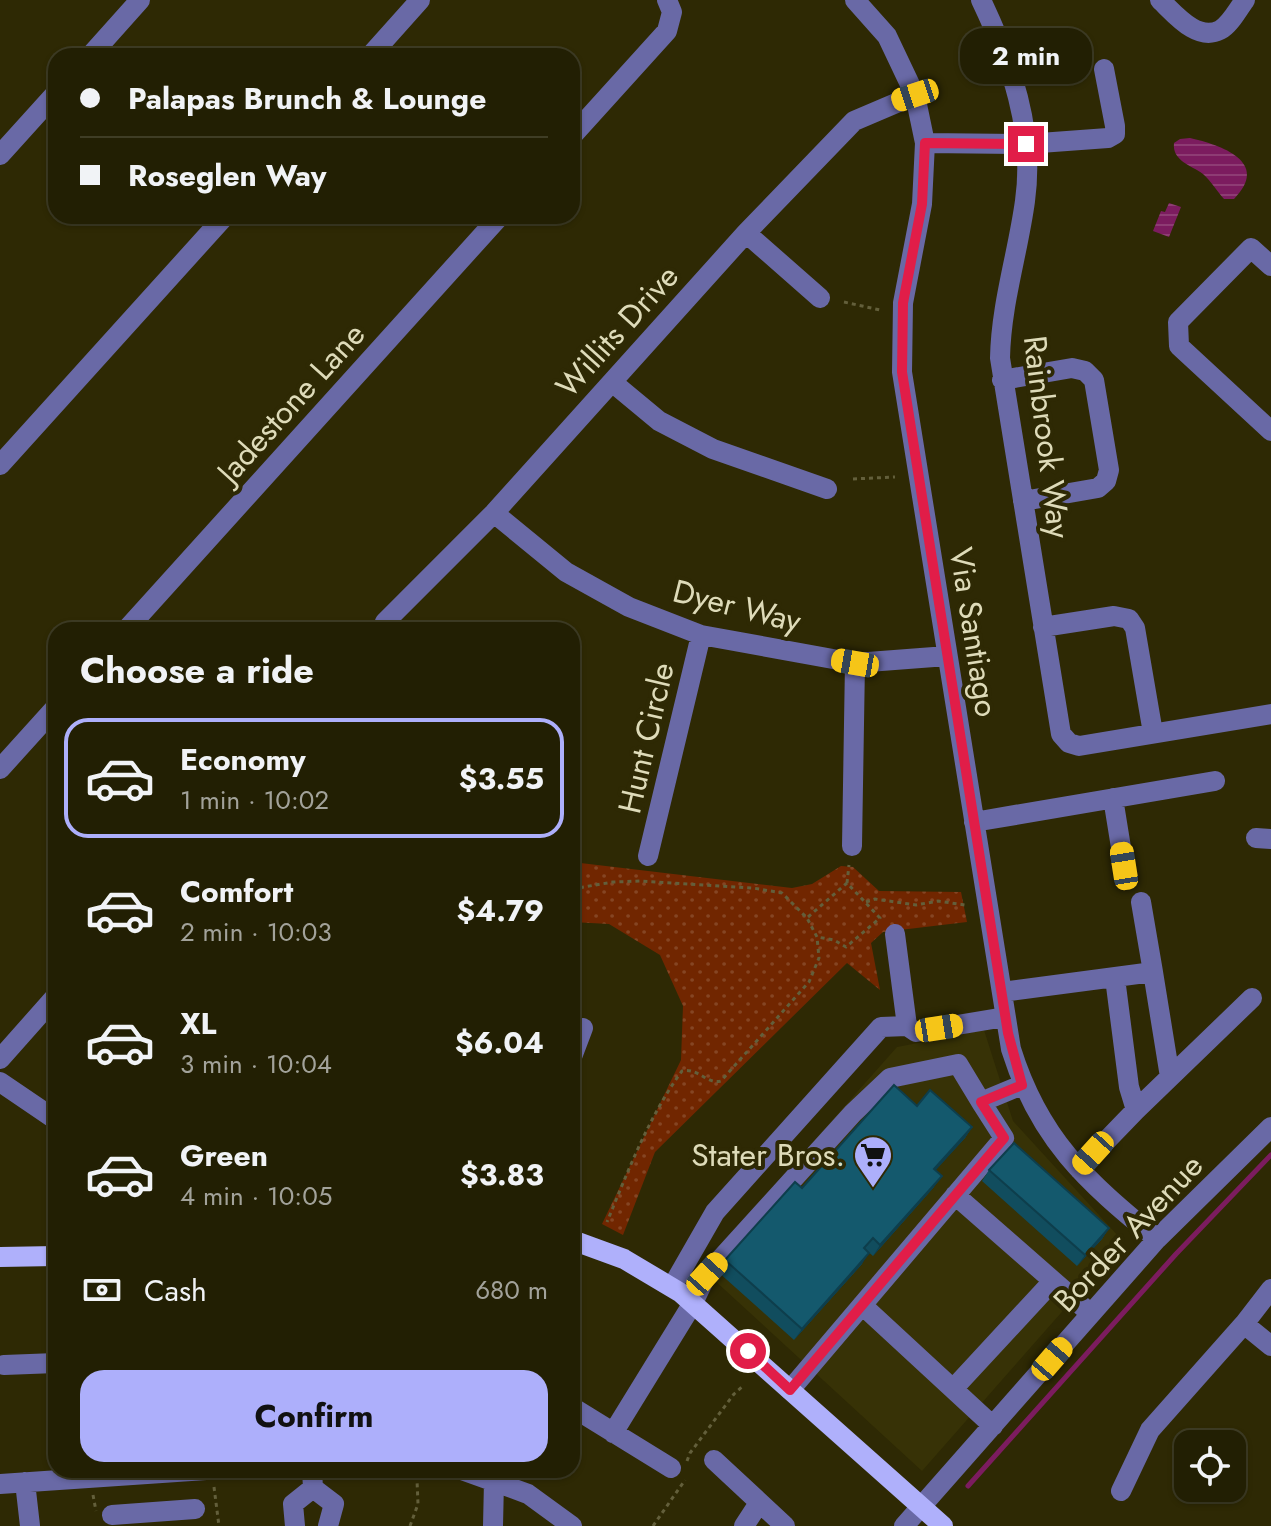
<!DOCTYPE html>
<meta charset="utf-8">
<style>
body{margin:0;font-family:Jost,sans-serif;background:#2e2c12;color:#f1f3f6;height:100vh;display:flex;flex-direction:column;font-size:30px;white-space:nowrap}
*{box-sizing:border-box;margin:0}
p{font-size:26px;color:#a2a29a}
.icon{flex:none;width:44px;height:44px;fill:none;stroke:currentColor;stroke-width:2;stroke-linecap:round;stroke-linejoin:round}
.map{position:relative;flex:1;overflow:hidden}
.details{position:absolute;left:48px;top:622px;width:532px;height:856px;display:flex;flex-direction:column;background:#221f03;border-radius:24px;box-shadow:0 2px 6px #0004,0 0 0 2px #3f3d25}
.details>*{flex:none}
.banner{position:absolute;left:48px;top:48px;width:532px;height:176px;border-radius:24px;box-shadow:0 2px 6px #0004,0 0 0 2px #3f3d25;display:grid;align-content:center;height:176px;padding:0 32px;background:#221f03}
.tools{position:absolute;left:1174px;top:1430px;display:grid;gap:16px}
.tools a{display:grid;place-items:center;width:72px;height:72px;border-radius:16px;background:#221f03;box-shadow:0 2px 6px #0004,0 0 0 2px #3f3d25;font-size:40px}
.end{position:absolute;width:36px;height:36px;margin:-18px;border:10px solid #e11d48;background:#fff;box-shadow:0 0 0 4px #fff}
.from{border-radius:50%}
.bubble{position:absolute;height:56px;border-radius:24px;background:#221f03;box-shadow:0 2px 6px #0004,0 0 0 2px #3f3d25;font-size:26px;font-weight:700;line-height:56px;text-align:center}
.car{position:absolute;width:24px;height:48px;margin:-24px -12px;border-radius:10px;box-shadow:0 0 6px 2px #0007;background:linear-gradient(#f5c518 24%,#345 0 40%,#f5c518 0 76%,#345 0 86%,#f5c518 0)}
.banner b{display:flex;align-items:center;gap:28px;height:76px;font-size:30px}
.banner b+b{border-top:2px solid #3f3d25}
.banner i{width:20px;height:20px;background:#f1f3f6}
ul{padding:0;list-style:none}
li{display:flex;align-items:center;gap:24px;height:120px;margin:0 16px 12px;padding:0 16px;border:4px solid transparent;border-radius:24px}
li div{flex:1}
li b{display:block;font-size:30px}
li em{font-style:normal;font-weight:700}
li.current{border-color:#adaffb}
li>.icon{width:72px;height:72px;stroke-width:1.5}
h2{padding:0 32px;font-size:36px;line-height:96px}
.pay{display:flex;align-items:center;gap:20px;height:88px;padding:0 32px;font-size:30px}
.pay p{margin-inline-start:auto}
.button{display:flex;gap:16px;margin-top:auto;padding:16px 32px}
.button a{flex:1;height:92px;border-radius:24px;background:#adaffb;color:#111;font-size:32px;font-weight:700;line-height:92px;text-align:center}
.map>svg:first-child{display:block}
.built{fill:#373206}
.green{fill:url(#green-dots)}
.water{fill:url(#water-rules)}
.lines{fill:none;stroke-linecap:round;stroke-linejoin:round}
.stream{stroke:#7c1c5f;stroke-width:5}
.path{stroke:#635f3b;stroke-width:3;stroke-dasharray:4 4;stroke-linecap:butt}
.minor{stroke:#6969a6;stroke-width:20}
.major{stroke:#afb0fb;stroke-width:20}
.wall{fill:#114d5e}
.shaded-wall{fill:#0e3e4c}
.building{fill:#14596d;stroke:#0e3e4c;stroke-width:2}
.route{stroke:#e11d48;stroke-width:10}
.labels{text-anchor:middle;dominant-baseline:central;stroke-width:8;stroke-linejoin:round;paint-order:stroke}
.street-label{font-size:32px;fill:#dedbb9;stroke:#2e2904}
.poi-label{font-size:32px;fill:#dedbb9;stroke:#2e2904;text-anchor:end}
</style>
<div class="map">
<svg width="1271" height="1526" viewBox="0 0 1271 1526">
<defs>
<pattern id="green-dots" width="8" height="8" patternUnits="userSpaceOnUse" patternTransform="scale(2)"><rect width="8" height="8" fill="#712600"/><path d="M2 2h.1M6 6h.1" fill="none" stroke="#854523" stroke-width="1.8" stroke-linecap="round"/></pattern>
<pattern id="water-rules" width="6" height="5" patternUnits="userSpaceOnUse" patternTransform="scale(2)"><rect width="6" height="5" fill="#7c1c5f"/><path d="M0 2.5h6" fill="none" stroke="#8e3c74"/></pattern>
</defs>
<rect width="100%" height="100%" fill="#2e2904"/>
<path class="built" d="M984,1030L1013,1121L1120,1238L1119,1247L922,1471L701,1268L897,1047Z"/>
<path class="green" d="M572,862L792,888L812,884L841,866L853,867L879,891L961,892L967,922L883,932L871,943L880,990L847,963L655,1152L623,1235L602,1224L681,1060L683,1006L660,955L609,924L572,922Z"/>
<path class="water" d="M1190,138C1221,145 1271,162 1234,199H1224C1217,191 1211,181 1203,174C1191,165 1172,161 1174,143L1180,139Z
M1169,203L1181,207L1169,237L1153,231L1161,211L1165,212Z"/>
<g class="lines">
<path class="stream" d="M968,1486L1176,1254L1271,1155"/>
<path class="path" d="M844,302L880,310
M853,479L895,477
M847,883L849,865
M572,889L613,882L641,881L753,888L782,893L807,918L817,937L819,958L809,982L721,1081C708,1085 697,1067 682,1071C649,1116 628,1171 607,1222
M866,902L875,899L916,905L938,901L965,905
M808,917L847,883L880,918L846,947L834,940L817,937
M687,1461L690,1453L734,1394L743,1386
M214,1487L219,1526
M93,1495L96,1511
M410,1526L418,1504L417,1480
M653,1526L685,1480"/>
<path class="minor" d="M855,0L887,36L915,95L925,143L922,204L903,303L902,372L1011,1049C1039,1139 1086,1181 1157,1239
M981,0C1011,63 1035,130 1025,201C1018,253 1001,304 1000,358L1061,734L1069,743L1079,746L1271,714
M1160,0C1175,14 1197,42 1220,30C1230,25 1238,9 1245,0
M90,56L140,0
M370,56L420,0
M572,136L667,31L672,12L667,0
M925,143L1026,144L1108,138L1115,134V126L1104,69
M0,155L56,93
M746,233L820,298
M1271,266L1251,248L1178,322L1179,346L1271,431
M1002,380L1072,368L1085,371L1094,380L1109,470L1106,481L1098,488L1023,501
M612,382L659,421L713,449L827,489
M0,465L225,216
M494,513L566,572L629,607L701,635L855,663L947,656
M1043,627L1114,616L1129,619L1135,628L1153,733
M126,630L500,216
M382,630L385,622L494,513L746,233L854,121L915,95
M0,769L56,707
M1113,798L1124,866
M974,822L1215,781
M1256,838L1271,839
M852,846L855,663
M648,856L701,635
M1153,972L1170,1077
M1115,978L1129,1087L1136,1110
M1002,992L1153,972L1141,902
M907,1026L916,1032L1005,1017
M572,1057L583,1028
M0,1059L56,996
M0,1082L56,1120
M1079,1169L1136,1110L1252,998
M955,1195L1091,1314
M672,1287L715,1212L881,1027L907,1026L895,934
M862,1305L993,1426
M1244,1324L1271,1346
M4,1365L56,1363
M953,1389L1053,1281
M790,1390L1004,1138L981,1102
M572,1407L671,1468
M613,1433L693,1303L707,1274L853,1113L890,1078L958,1064L981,1102L1022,1085
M714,1460L785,1526
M312,1470L313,1488L334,1504L328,1526
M462,1470L528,1494L572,1526
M25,1482L30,1526
M0,1484L206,1470
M1121,1491L1150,1430L1244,1324L1271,1289
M112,1515L195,1509
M295,1526L293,1504L313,1488
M493,1526L494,1481
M744,1526L759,1503
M904,1526L1157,1239L1271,1127"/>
<path class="major" d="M572,1240L624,1259L681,1293L943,1526
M0,1257L56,1256"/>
</g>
<path class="wall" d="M917,1106L972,1127L965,1138L935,1170L934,1187L873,1256L865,1249L862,1264L794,1340L717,1271L725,1260Z
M989,1170L1109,1228L1102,1239L1077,1266L982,1181Z"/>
<path class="shaded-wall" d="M972,1127L965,1138L927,1180L934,1169Z
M942,1176L934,1187L873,1256L880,1245Z
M1109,1228L1102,1239L1077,1266L1085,1255Z
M869,1253L862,1264L794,1340L802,1329Z"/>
<path class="building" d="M894,1085L917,1106L930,1090L972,1127L934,1169L942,1176L880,1245L873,1238L864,1248L869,1253L802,1329L725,1260L795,1182L802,1188Z
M1014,1143L1109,1228L1085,1255L989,1170Z"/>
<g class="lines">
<path class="route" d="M748,1351L790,1390L1004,1138L981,1102L1022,1085L1008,1033L902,372L903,303L922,204L925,143L1026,144"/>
</g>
<defs>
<symbol id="supermarket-pin" viewBox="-11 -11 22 30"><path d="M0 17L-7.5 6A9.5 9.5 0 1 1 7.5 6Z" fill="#adaffb" stroke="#2e2904"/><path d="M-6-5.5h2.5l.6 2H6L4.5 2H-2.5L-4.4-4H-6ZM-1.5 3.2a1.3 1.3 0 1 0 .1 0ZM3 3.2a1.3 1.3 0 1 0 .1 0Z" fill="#111"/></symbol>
</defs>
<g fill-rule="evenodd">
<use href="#supermarket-pin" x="851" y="1133" width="44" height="60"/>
</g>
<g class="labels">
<g class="street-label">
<text transform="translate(617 331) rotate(-48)">Willits Drive</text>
<text transform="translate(291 403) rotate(-48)">Jadestone Lane</text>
<text transform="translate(1047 437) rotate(83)">Rainbrook Way</text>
<text transform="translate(737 606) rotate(14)">Dyer Way</text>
<text transform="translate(974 632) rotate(81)">Via Santiago</text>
<text transform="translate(646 738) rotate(-77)">Hunt Circle</text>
<text transform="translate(1128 1233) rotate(-47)">Border Avenue</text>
</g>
<g class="poi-label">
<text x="845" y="1155">Stater Bros.</text>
</g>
</g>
</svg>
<div class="tools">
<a><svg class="icon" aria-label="locate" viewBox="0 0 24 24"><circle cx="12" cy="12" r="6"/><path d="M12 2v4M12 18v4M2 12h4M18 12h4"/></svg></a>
</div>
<i class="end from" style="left:748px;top:1351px"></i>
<i class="end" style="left:1026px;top:144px"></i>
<div class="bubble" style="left:960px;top:28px;width:132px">2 min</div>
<i class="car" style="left:915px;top:95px;rotate:252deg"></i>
<i class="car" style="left:855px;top:663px;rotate:280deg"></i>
<i class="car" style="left:1124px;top:866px;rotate:351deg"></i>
<i class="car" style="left:939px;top:1028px;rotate:81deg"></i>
<i class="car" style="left:1093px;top:1153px;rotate:222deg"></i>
<i class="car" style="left:707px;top:1274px;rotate:42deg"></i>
<i class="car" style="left:1052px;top:1359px;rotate:41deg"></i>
<div class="banner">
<b><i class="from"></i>Palapas Brunch &amp; Lounge</b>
<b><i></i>Roseglen Way</b>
</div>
<section class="details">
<h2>Choose a ride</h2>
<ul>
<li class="current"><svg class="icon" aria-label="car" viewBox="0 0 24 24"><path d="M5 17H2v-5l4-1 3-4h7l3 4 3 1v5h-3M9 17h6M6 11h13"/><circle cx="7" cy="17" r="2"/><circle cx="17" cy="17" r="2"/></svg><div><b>Economy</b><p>1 min · 10:02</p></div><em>$3.55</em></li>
<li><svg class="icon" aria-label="car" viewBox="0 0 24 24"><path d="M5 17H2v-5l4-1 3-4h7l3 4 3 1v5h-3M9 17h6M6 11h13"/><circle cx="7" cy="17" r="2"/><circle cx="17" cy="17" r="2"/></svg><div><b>Comfort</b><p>2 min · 10:03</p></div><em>$4.79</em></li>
<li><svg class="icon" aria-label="car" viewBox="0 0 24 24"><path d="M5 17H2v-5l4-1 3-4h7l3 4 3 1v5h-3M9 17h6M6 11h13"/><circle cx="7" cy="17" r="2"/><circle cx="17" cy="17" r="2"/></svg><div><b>XL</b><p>3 min · 10:04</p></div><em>$6.04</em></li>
<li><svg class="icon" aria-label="car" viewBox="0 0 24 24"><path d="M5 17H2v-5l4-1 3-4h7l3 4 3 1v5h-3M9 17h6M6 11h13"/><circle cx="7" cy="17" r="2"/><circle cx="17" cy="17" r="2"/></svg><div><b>Green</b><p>4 min · 10:05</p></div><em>$3.83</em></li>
</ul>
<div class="pay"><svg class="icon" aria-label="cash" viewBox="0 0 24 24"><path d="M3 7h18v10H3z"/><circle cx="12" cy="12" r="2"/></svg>Cash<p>680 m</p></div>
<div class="button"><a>Confirm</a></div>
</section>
</div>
